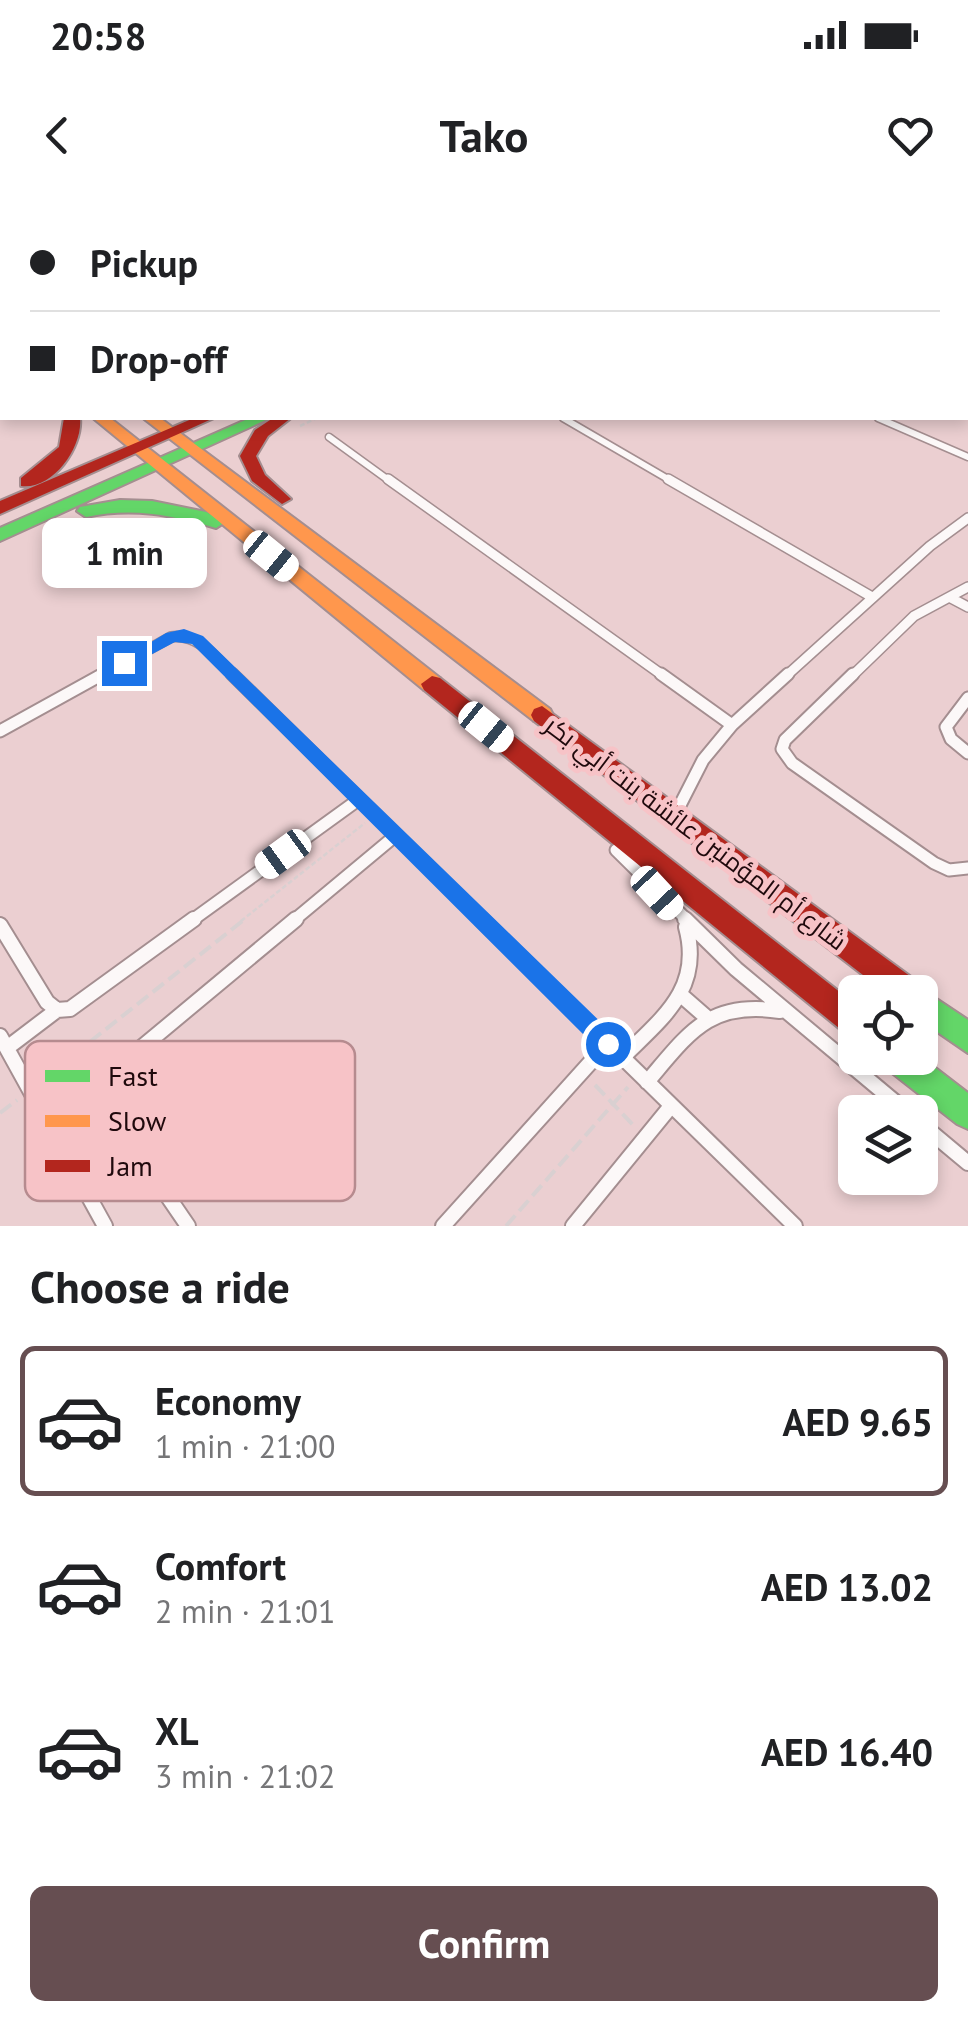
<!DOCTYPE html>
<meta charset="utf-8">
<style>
body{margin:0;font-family:"PT Sans",Cairo,sans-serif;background:#f6f6f6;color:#202124;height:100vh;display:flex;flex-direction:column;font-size:38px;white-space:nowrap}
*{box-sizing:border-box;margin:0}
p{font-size:32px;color:#757577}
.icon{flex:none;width:55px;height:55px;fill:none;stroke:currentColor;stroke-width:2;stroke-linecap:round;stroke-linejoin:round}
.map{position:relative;height:1026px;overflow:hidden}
.details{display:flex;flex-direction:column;background:#fff;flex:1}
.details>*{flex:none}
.top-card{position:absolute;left:0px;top:0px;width:970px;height:220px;box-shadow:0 5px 15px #0003;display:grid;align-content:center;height:220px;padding:0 30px;background:#fff}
.controls{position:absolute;left:838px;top:775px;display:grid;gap:20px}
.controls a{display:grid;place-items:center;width:100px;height:100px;border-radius:15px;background:#fff;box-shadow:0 5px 15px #0003;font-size:50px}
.end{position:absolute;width:45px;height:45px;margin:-22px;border:12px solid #1a73e8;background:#fff;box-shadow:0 0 0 5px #fff}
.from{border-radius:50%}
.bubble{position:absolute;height:70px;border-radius:15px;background:#fff;box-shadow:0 5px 15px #0003;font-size:32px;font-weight:700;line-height:70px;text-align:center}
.car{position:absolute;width:30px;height:60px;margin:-30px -15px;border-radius:12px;box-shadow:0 0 8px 2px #0007;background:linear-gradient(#fff 24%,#345 0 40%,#fff 0 76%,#345 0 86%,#fff 0)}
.top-card b{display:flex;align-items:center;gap:35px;height:95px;font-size:38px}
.top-card b+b{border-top:2px solid #e0e0e0}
.top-card i{width:25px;height:25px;background:#202124}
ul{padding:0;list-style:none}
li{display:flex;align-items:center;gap:30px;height:150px;margin:0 20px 15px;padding:0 10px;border:5px solid transparent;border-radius:15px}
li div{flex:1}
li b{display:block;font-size:38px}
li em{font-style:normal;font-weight:700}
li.selected{border-color:#664e51}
li>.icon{width:90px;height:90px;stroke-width:1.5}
h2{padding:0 30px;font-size:45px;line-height:120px}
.button{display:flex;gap:20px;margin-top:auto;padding:20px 30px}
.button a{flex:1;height:115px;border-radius:15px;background:#664e51;color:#fff;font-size:40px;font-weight:700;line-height:115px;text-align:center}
.status{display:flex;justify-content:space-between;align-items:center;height:70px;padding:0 50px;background:#fff;direction:ltr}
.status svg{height:28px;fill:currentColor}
header{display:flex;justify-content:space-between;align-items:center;height:130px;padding:0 30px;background:#fff;font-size:45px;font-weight:700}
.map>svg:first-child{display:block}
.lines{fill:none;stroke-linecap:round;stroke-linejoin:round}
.lane-far4-casing{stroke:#a48e90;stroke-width:8}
.lane-far3-casing{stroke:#a48e90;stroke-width:9}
.lane-far2-casing{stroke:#a48e90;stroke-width:12}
.lane-far1-casing{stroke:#a48e90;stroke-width:15}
.lane-casing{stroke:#a48e90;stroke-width:18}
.street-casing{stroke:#a48e90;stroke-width:4}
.fast-casing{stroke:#a48e90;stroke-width:4}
.slow-casing{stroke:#a48e90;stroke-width:4}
.jam-casing{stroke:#a48e90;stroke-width:4}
.path-far1{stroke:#d9d0d1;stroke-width:2.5;stroke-dasharray:5 2.5;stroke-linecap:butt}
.path{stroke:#d9d0d1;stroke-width:4;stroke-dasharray:14 6;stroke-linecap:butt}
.lane-far4{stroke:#fcf8f8;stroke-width:5}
.lane-far3{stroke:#fcf8f8;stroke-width:6}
.lane-far2{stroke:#fcf8f8;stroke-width:9}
.lane-far1{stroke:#fcf8f8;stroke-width:11}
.lane{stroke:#fcf8f8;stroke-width:14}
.street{fill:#fcf8f8;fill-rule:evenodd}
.fast{fill:#63d668;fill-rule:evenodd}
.slow{fill:#ff974d;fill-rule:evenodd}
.jam{fill:#b3261e;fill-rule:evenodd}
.route{fill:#1a73e8}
.labels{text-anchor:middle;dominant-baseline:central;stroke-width:10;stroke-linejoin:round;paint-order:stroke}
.street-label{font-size:25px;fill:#1f090c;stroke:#f7c3c7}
.key{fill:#f7c3c7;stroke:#b68b8f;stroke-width:2.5}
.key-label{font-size:28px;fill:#1f090c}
</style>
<div class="status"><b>20:58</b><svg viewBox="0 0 49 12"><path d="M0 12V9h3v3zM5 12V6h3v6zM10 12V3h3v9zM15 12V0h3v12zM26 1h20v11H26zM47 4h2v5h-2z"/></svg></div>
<header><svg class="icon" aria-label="back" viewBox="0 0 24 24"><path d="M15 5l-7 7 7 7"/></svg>Tako<svg class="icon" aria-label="heart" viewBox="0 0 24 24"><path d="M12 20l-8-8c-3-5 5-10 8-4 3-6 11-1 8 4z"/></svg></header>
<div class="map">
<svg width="968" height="1026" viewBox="0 0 968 1026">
<rect width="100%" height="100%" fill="#ebcfd1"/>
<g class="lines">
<defs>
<path id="lane-far4" d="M641,2L647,0
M848,2L853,0"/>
<path id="lane-far3" d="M563,218L673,282
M878,218L968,257
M329,237L391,282"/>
<path id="lane-far2" d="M388,279L665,477
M668,279L872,397
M951,398L968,407
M99,477L171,437C199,433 216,458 235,477
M785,477L930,346L968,318
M851,477L914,416L968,387"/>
<path id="lane-far1" d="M232,474L484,721
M661,474L732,525
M853,474L785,540L782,549L792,563L934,663L949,670L968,668
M968,498L946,527L951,539L968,553
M0,531L103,474
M677,611L703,560L732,525L788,474
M616,650L688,721
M191,721L358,600
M293,721L395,636"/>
<path id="lane" d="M481,719L795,1026
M685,719L736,769L907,912
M0,725L47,802L57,810
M681,795L705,816
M0,836L105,1026
M7,848L57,810L70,809L194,719
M622,858C662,818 703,789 686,727
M647,882C689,833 709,800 780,811
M920,923L968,963
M188,1026L121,928L108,894L117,868L296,719
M443,1026L607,844
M573,1026L671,906"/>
<path id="street" d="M300,0H328L329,2H303Z
M456,0H475L476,2H459Z"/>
<path id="fast" d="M0,100L2,101V109H0Z
M250,218H270L0,341V328Z
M152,301L206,312L225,322L216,328C171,315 133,307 86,317L77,311L80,307L120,300Z
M920,788L968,820V853L920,820V792H909Z
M920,856L968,893V929L957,924L887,869L883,858Z"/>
<path id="slow" d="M0,131H2V141H0Z
M93,218H110L440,478L443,484L440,490H424Z
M143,218H160L550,509L553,515L550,521H534Z"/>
<path id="jam" d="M64,218H80C83,247 53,290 21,286V278L59,247Z
M194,218H214L0,314V301Z
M273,218H291L268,236L256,256L265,275L291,299L282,304L252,281L240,256L255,230Z
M432,476L440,478L855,804V838L845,833L424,490L421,484Z
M542,506L918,782L922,792L920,798V792H885L534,521L531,515L534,509Z"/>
</defs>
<use href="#lane-far4" class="lane-far4-casing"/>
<use href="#lane-far3" class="lane-far3-casing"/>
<use href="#lane-far2" class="lane-far2-casing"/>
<use href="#lane-far1" class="lane-far1-casing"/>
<use href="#lane" class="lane-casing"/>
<use href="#street" class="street-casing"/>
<use href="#fast" class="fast-casing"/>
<use href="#slow" class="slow-casing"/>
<use href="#jam" class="jam-casing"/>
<path class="path-far1" d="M766,2L771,0
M300,226L317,218
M241,721L365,623"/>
<path class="path" d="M43,879L245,719
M595,885L634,926
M0,913L17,900
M506,1026L628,887"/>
<use href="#lane-far4" class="lane-far4"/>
<use href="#lane-far3" class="lane-far3"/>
<use href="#lane-far2" class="lane-far2"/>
<use href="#lane-far1" class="lane-far1"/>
<use href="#lane" class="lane"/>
<use href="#street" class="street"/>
<use href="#fast" class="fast"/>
<use href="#slow" class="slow"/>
<use href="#jam" class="jam"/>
</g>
<path class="route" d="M184,429L203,436L615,836L618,844L615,851L608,854L600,851L192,444L175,442L124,469L117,463L166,433Z"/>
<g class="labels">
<g class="street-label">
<text transform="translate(696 633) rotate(37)">شارع أم المؤمنين عائشة بنت أبي بكر</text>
</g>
</g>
<rect x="25" y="841" width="330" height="160" rx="15" class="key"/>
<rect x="45" y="870" width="45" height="12" fill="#63d668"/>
<rect x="45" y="915" width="45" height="12" fill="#ff974d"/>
<rect x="45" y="960" width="45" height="12" fill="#b3261e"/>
<g class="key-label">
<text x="108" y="886">Fast</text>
<text x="108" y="931">Slow</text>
<text x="108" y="976">Jam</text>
</g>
</svg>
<div class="controls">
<a><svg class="icon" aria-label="locate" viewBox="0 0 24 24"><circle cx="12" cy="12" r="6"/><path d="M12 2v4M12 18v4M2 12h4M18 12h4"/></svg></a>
<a><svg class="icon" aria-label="layers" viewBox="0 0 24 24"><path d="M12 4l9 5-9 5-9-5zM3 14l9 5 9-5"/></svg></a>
</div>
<i class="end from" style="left:608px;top:844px"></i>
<i class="end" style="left:124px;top:463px"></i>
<div class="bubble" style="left:42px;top:318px;width:165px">1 min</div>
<i class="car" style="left:271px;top:356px;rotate:129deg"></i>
<i class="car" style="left:486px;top:527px;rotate:129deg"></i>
<i class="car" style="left:283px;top:654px;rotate:234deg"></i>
<i class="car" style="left:657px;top:693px;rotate:137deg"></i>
<div class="top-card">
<b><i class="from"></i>Pickup</b>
<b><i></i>Drop-off</b>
</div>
</div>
<section class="details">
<h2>Choose a ride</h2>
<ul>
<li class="selected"><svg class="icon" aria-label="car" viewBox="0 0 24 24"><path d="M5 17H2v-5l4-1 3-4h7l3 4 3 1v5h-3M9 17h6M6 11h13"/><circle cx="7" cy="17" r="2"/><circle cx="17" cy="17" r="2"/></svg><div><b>Economy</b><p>1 min · 21:00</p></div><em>AED 9.65</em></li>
<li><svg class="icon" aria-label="car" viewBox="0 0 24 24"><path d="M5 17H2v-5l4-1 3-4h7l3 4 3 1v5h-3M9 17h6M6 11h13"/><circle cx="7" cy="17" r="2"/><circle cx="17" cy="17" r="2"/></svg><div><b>Comfort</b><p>2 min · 21:01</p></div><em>AED 13.02</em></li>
<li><svg class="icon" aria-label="car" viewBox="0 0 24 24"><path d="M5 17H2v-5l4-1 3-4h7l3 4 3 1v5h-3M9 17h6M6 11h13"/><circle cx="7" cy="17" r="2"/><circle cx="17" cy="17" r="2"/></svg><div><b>XL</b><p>3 min · 21:02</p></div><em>AED 16.40</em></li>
</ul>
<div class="button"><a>Confirm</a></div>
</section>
